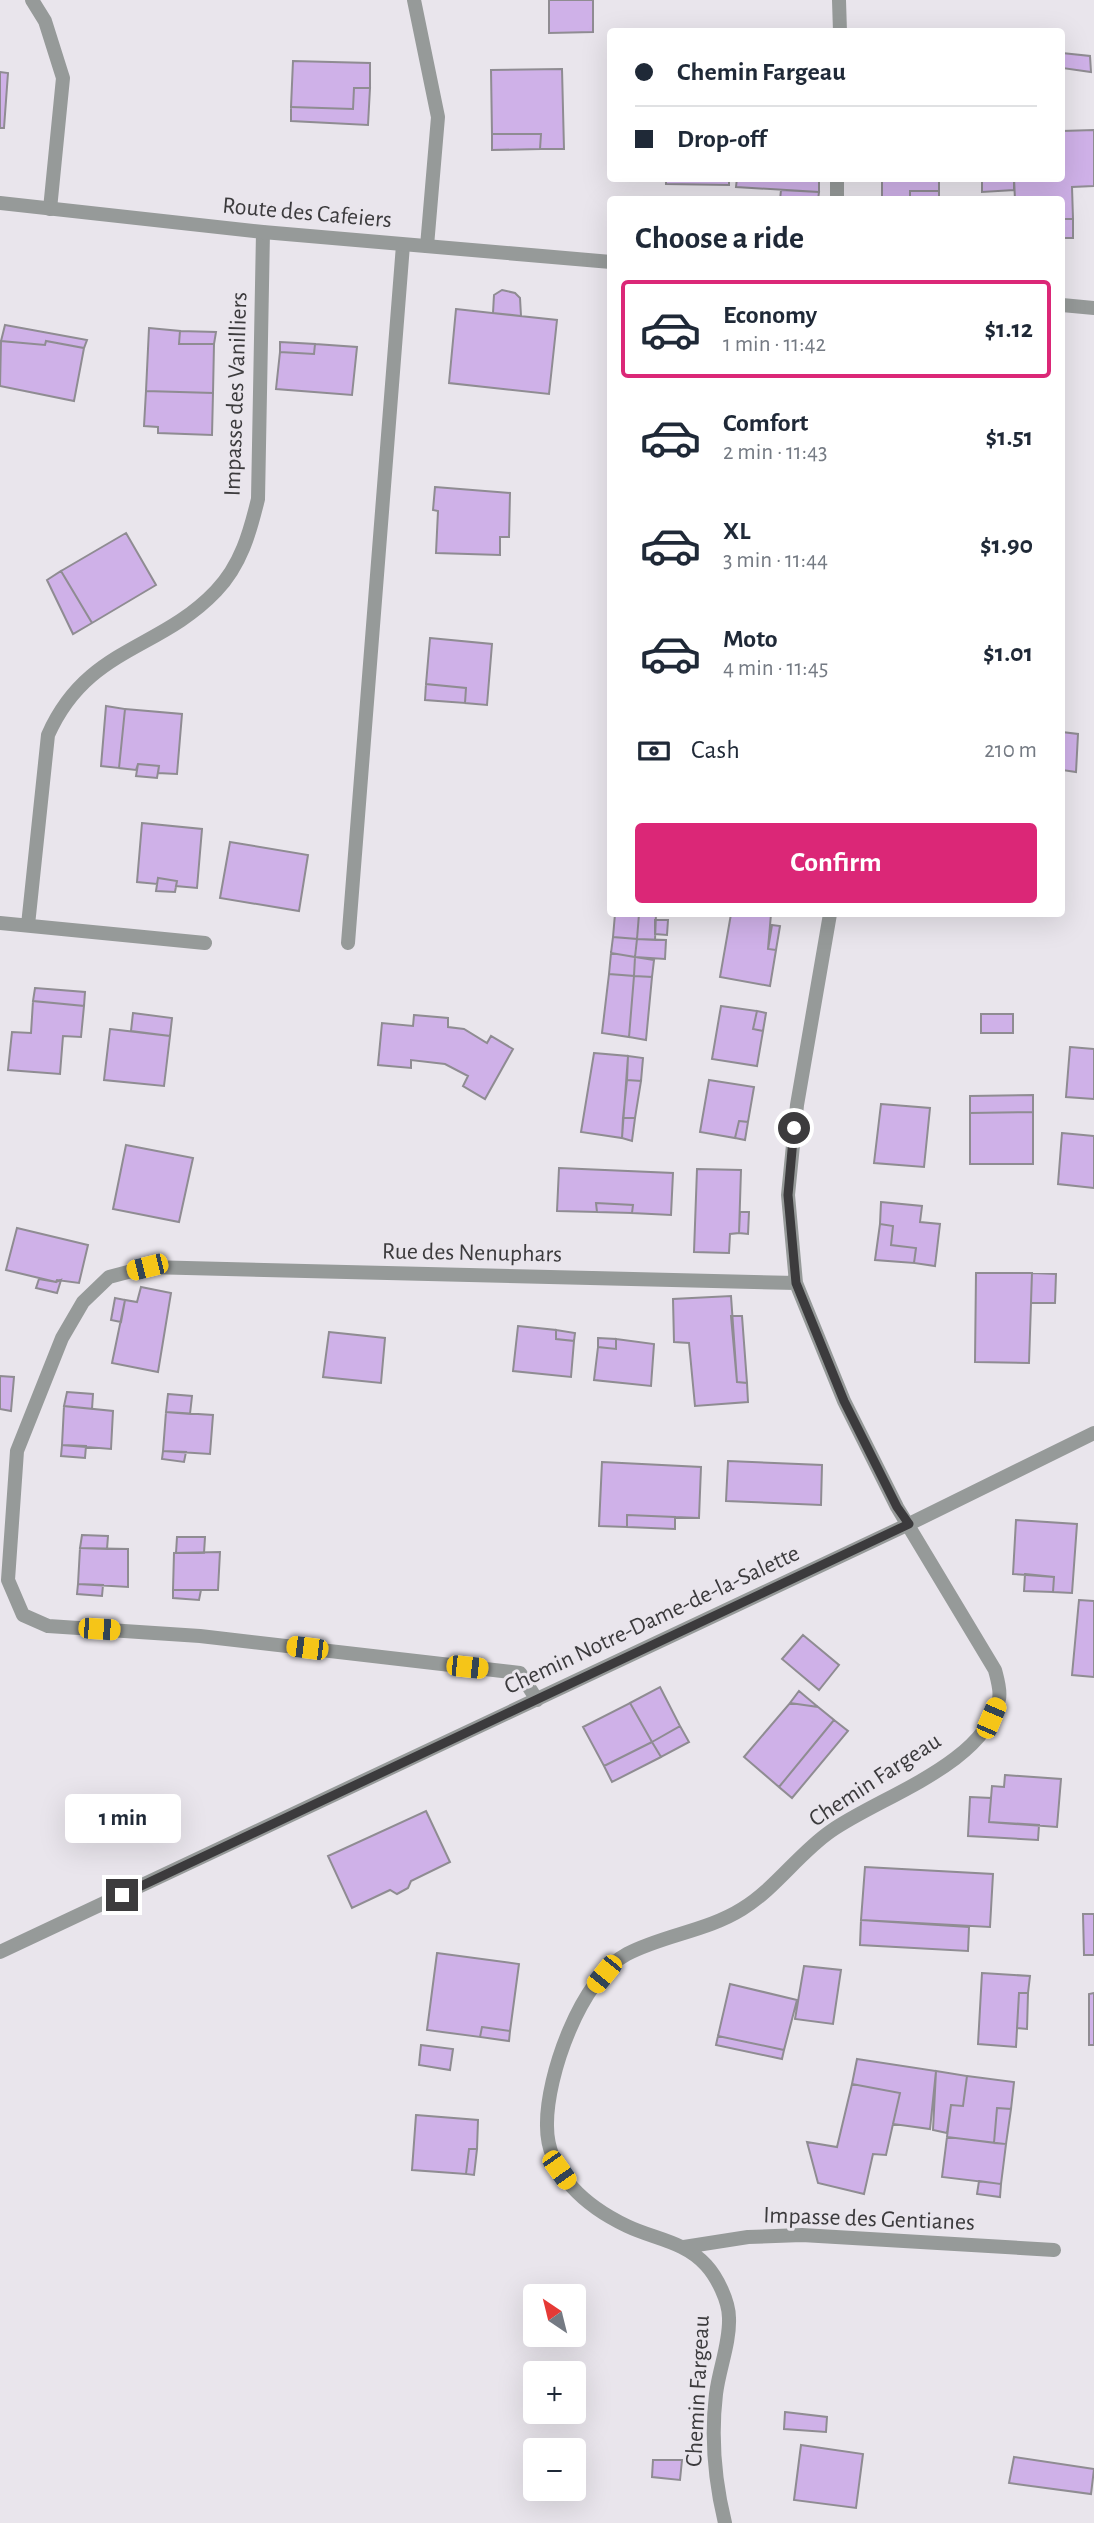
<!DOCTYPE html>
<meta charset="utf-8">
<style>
body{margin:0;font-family:"Alegreya Sans",sans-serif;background:#f2f2f3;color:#1f2937;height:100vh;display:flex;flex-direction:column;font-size:26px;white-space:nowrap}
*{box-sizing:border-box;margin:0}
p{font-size:23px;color:#747a83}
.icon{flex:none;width:38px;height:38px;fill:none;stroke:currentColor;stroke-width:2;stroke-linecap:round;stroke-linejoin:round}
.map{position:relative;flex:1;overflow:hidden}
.panel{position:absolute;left:607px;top:196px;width:458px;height:721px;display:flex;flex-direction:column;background:#fff;border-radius:7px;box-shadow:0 7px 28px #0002}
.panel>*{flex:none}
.hud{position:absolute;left:607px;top:28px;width:458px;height:154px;border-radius:7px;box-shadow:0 7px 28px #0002;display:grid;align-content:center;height:154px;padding:0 28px;background:#fff}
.needle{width:46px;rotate:325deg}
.controls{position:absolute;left:523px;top:2284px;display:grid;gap:14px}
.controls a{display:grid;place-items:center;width:63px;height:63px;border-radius:7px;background:#fff;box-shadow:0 7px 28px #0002;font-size:35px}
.end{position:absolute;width:32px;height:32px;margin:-16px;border:9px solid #3c3b3d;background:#fff;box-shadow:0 0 0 4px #fff}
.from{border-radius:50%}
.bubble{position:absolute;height:49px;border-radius:7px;background:#fff;box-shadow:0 7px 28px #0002;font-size:23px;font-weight:700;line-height:49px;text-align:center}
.car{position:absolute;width:21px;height:42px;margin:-21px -10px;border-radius:9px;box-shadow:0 0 5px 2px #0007;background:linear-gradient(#f5c518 24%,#345 0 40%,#f5c518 0 76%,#345 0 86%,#f5c518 0)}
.hud b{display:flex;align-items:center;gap:24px;height:66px;font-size:26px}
.hud b+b{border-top:2px solid #e0e1e3}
.hud i{width:18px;height:18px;background:#1f2937}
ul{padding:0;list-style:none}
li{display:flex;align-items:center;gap:21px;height:98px;margin:0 14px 10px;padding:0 14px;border:4px solid transparent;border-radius:7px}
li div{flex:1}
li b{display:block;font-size:26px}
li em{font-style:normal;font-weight:700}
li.on{border-color:#db2777}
li>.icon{width:63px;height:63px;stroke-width:1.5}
h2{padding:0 28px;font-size:32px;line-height:84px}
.pay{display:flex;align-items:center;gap:18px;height:77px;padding:0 28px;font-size:26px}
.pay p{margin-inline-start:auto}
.cta{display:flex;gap:14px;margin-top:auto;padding:14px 28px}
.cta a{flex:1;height:80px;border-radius:7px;background:#db2777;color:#fff;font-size:28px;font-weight:700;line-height:80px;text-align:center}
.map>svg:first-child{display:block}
.building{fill:#cfb1e8;stroke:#8f8c92;stroke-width:2}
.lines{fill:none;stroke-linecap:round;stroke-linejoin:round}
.minor{stroke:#969a99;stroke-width:14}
.tertiary{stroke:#969a99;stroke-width:14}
.route{stroke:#3c3b3d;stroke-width:9}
.labels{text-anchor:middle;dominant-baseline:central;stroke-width:6;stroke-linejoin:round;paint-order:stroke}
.street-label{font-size:24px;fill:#3c3b3d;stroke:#e9e5ec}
</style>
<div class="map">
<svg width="1094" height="2523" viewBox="0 0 1094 2523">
<rect width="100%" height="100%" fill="#e9e5ec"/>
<path class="building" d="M549,0H593V32L549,33Z
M1062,53L1090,56L1091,72L1062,68Z
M293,61L370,63V88H354L353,109L291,107Z
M562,69L564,149H540L541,134H492L491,70Z
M0,72L8,73L4,128H0Z
M354,88H370L368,125L291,121V107L353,109Z
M1094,130V186L1072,187L1073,219H1062V200H1015L1014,178H1062V131Z
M492,134H541L540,149L492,150Z
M666,178H729V185L666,184Z
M737,178H819V192L736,187Z
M882,178H939V191H910V200H882Z
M982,178H1014V190L982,192Z
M781,190L819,192L818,200H780Z
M910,191H939V200H910Z
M1062,219H1073V238H1062Z
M502,290L515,293L520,298L521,316L493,313L494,295Z
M456,309L557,320L549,394L449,383Z
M5,325L87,340L84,348L46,341L45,345L1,341Z
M149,328L180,331L179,344H214L213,393L146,391Z
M180,331L216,332L214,344H179Z
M1,341L45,345L46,341L84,348L74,401L0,386Z
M280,342L315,344L314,354L280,352Z
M315,344L357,347L352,395L276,389L280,352L314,354Z
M146,391L213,393L212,435L158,433V427L144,426Z
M435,487L510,493L509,537H500V555L436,553L438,511L433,510Z
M126,533L156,585L92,623L61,571Z
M61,571L92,623L73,634L47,580Z
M430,638L492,644L487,705L465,703L466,688L426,684Z
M426,684L466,688L465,703L425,700Z
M106,706L125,709L119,768L101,766Z
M125,709L182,714L177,774L158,773L159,766L138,764L136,770L119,768Z
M1062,732L1078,734L1076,772L1062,770Z
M138,764L159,766L157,778L136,776Z
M142,823L202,829L197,888L176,886L177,881L158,878L157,884L137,882Z
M230,842L308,855L299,911L220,898Z
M158,878L177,881L175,892L156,891Z
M615,914H639L637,939L613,937Z
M639,914H656L655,940L637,939Z
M731,914H771L768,949L776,950L770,986L720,977Z
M655,920H668L667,935L655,934Z
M772,925L780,926L776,950L768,949Z
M613,937L637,939L635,957L611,953Z
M637,939L666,940L665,959L635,957Z
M611,953L635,957L634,976L609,974Z
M635,957L654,960L652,977L634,976Z
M609,974L634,976L629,1037L602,1033Z
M634,976L652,977L646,1040L629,1037Z
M35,988L85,992L84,1006L33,1001Z
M33,1001L84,1006L81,1037L63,1036L60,1074L8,1070L12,1032L31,1033Z
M721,1006L757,1011L753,1029L763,1031L757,1066L712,1059Z
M757,1011L766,1013L763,1031L753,1029Z
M133,1013L172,1018L170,1036L131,1031Z
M981,1014H1013V1033H981Z
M414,1015L448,1018V1027L464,1029L487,1043L491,1036L513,1049L485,1099L463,1086L468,1076L445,1064L411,1060V1068L378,1065L382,1023L413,1026Z
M110,1029L170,1036L164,1086L104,1080Z
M1070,1047L1094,1049V1099L1066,1097Z
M594,1053L628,1056L622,1138L581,1132Z
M628,1056L643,1058L641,1081L627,1080Z
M627,1080L641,1081L635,1118H623Z
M709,1080L754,1087L748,1122L739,1121L735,1138L700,1132Z
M1033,1095V1112L970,1113V1096Z
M881,1104L930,1108L924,1167L874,1163Z
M1033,1112V1164H970V1113Z
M623,1118H635L632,1141L622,1138Z
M739,1121L748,1122L745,1140L735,1138Z
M1062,1133L1094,1136V1188L1058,1184Z
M126,1145L193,1158L179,1222L113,1209Z
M559,1168L673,1173L671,1215L632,1213L633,1205L596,1203L597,1212L557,1211Z
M697,1169L741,1170L739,1233L730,1234L729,1253L694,1252Z
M881,1202L922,1206L920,1222L940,1224L935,1266L914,1263L916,1248L891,1245L893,1226L880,1224Z
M596,1203L633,1205L632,1213L597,1212Z
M740,1212H749L748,1234L739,1233Z
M880,1224L893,1226L891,1245L916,1248L914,1263L875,1260Z
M17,1228L88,1245L79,1283L57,1280L56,1282L6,1270Z
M976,1273H1032L1029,1363L975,1362Z
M1032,1273L1056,1274L1055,1303H1031Z
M39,1279L56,1282L61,1280L57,1293L36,1288Z
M141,1287L171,1293L158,1372L112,1363L125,1300L137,1302Z
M731,1296L737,1382L747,1383L748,1402L695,1406L689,1343L674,1342L673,1299Z
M115,1298L125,1300L121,1322L111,1320Z
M731,1316H742L747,1383L737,1382Z
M518,1326L556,1330V1339L574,1341L571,1377L513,1371Z
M556,1330L575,1333L574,1341L556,1339Z
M329,1332L385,1338L381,1383L323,1377Z
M598,1338L616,1339V1349L598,1347Z
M616,1339L654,1344L651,1386L594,1380L598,1347L616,1349Z
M0,1376L14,1377L11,1411L0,1409Z
M67,1392L93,1394L92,1409L64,1406Z
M168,1394L192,1396L190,1414L166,1412Z
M64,1406L113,1411L111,1449L62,1445Z
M166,1412L213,1415L210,1454L163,1451Z
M62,1445L86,1446L85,1458L61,1456Z
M163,1451L186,1452L184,1462L162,1459Z
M728,1461L822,1465L821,1505L726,1501Z
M602,1462L701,1467L699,1518L627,1515V1527L599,1526Z
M627,1515L675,1517V1529L627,1527Z
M1016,1520L1077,1524L1072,1593L1053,1592L1054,1577L1013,1574Z
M82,1535L108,1536L107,1549L80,1548Z
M177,1537H205L204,1553H176Z
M80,1548L128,1549V1587L78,1584Z
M220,1552L218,1590H173L174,1553Z
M1025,1574L1054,1577L1053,1592L1024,1591Z
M78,1584L103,1585L102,1596L77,1594Z
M173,1590H201L199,1600L173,1598Z
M1079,1600L1094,1601V1677L1072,1675Z
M803,1635L839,1665L819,1690L782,1659Z
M660,1687L680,1726L652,1742L630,1703Z
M799,1691L818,1707L790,1703Z
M630,1703L652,1742L604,1766L583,1727Z
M790,1703L818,1707L834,1720L779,1787L744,1757Z
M834,1720L848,1731L792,1798L779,1787Z
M680,1726L689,1742L661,1757L652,1742Z
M652,1742L661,1757L612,1782L604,1766Z
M1005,1775L1061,1779L1057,1827L989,1822L992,1786L1004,1787Z
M970,1797L991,1798L989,1822L1039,1825L1038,1840L968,1836Z
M426,1811L450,1862L411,1881L408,1888L397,1894L390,1890L352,1908L328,1856Z
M865,1867L993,1874L990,1927L861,1920Z
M1083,1914H1094V1955H1084Z
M861,1920L969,1927L968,1951L860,1945Z
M437,1953L519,1964L510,2031L482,2027L480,2037L427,2030Z
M804,1966L841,1970L833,2024L795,2019Z
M982,1973L1030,1976L1028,1993H1019L1016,2047L978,2044Z
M730,1984L797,2000L784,2050L718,2036Z
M1019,1993H1028L1027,2029L1017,2028Z
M1094,1993V2045H1089V1994Z
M482,2027L510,2031L509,2041L480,2037Z
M718,2036L784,2050L782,2059L716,2045Z
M421,2045L453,2049L450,2070L419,2065Z
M857,2059L936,2071L930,2129L893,2124L900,2093L852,2084Z
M936,2071L967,2076L963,2106L951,2105L947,2133L933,2130Z
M967,2076L1014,2082L1011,2109L997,2108L994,2143L947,2137L951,2105L963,2106Z
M852,2084L900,2093L886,2155L873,2154L864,2194L818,2183L807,2142L837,2147Z
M997,2108L1011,2109L1006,2144L994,2143Z
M416,2115L478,2120L477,2149H469L466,2174L412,2170Z
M947,2137L1006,2144L1001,2184L942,2177Z
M469,2149H477L474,2175L466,2174Z
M979,2181L1001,2184L1000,2197L977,2194Z
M785,2412L827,2417L826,2432L784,2429Z
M801,2445L863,2454L856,2508L794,2500Z
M1014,2457L1094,2469L1091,2494L1009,2483Z
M653,2460H682L680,2480L652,2477Z"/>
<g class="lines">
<path class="minor" d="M32,0L45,21L63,78L50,209
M414,0L438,117L427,246
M839,0L840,32
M837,200V178
M0,923L205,943
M28,925L48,735C87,647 159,651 216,591C241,565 250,532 258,499L263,232
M348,943L403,245
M537,1700L520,1673L200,1636L48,1626L23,1615L8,1580L17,1451L62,1338L83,1302L109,1277L147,1267L796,1283
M684,2247L748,2237L802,2235L1054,2250
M725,2523C715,2482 711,2436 716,2394C719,2369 730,2343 729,2318C729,2301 717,2277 706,2265C684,2241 654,2239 627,2226C587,2207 547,2174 547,2126C546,2076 581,1978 627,1954C663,1935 707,1931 742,1909C775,1889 799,1853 831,1831C881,1796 984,1765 999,1699C1001,1690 997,1678 995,1670L897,1507L844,1401L796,1283L788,1195L797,1105L830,914"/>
<path class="tertiary" d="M0,203L263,232L611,262
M1062,305L1094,308
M0,1952L909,1524L1094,1433"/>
</g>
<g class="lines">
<path class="route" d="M122,1895L909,1524L897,1507L844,1401L796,1283L788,1195L794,1128"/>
</g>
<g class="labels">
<g class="street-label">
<text transform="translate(307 213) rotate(5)">Route des Cafeiers</text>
<text transform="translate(236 394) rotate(-88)">Impasse des Vanilliers</text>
<text transform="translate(472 1253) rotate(1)">Rue des Nenuphars</text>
<text transform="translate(652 1620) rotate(-25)">Chemin Notre-Dame-de-la-Salette</text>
<text transform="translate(875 1780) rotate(-33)">Chemin Fargeau</text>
<text transform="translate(869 2219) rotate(2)">Impasse des Gentianes</text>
<text transform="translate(698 2391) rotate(-87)">Chemin Fargeau</text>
</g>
</g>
</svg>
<div class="controls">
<a><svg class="needle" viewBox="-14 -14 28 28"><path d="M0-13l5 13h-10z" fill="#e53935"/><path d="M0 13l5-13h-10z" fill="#747a83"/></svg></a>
<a>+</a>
<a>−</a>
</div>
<i class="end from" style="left:794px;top:1128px"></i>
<i class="end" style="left:122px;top:1895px"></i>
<div class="bubble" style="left:65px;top:1794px;width:116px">1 min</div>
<i class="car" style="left:147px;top:1267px;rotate:256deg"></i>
<i class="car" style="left:99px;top:1629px;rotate:94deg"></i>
<i class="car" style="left:307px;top:1648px;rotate:277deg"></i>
<i class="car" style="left:467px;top:1667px;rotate:96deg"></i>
<i class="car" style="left:991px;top:1718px;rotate:23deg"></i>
<i class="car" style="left:604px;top:1974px;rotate:219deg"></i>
<i class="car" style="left:559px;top:2170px;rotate:145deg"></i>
<div class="hud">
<b><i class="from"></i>Chemin Fargeau</b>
<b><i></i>Drop-off</b>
</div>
<section class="panel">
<h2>Choose a ride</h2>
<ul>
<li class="on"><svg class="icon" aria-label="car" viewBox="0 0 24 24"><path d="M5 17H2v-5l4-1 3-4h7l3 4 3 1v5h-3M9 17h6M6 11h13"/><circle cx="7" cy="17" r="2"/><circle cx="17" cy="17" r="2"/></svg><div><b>Economy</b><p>1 min · 11:42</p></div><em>$1.12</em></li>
<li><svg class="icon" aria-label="car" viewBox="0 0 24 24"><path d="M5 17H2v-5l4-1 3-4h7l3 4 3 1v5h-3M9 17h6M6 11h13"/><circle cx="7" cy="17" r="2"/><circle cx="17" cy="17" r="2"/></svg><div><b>Comfort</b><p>2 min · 11:43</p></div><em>$1.51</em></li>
<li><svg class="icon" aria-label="car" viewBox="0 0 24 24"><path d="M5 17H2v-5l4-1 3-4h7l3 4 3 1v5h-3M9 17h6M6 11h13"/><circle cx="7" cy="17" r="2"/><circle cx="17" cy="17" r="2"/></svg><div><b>XL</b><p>3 min · 11:44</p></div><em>$1.90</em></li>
<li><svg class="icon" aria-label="car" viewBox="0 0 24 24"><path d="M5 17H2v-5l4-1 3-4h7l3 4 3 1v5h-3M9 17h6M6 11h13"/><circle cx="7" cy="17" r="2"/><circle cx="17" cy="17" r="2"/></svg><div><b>Moto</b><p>4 min · 11:45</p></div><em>$1.01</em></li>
</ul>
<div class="pay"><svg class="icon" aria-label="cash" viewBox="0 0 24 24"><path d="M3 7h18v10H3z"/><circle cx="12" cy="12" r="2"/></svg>Cash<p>210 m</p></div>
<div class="cta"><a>Confirm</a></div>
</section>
</div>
